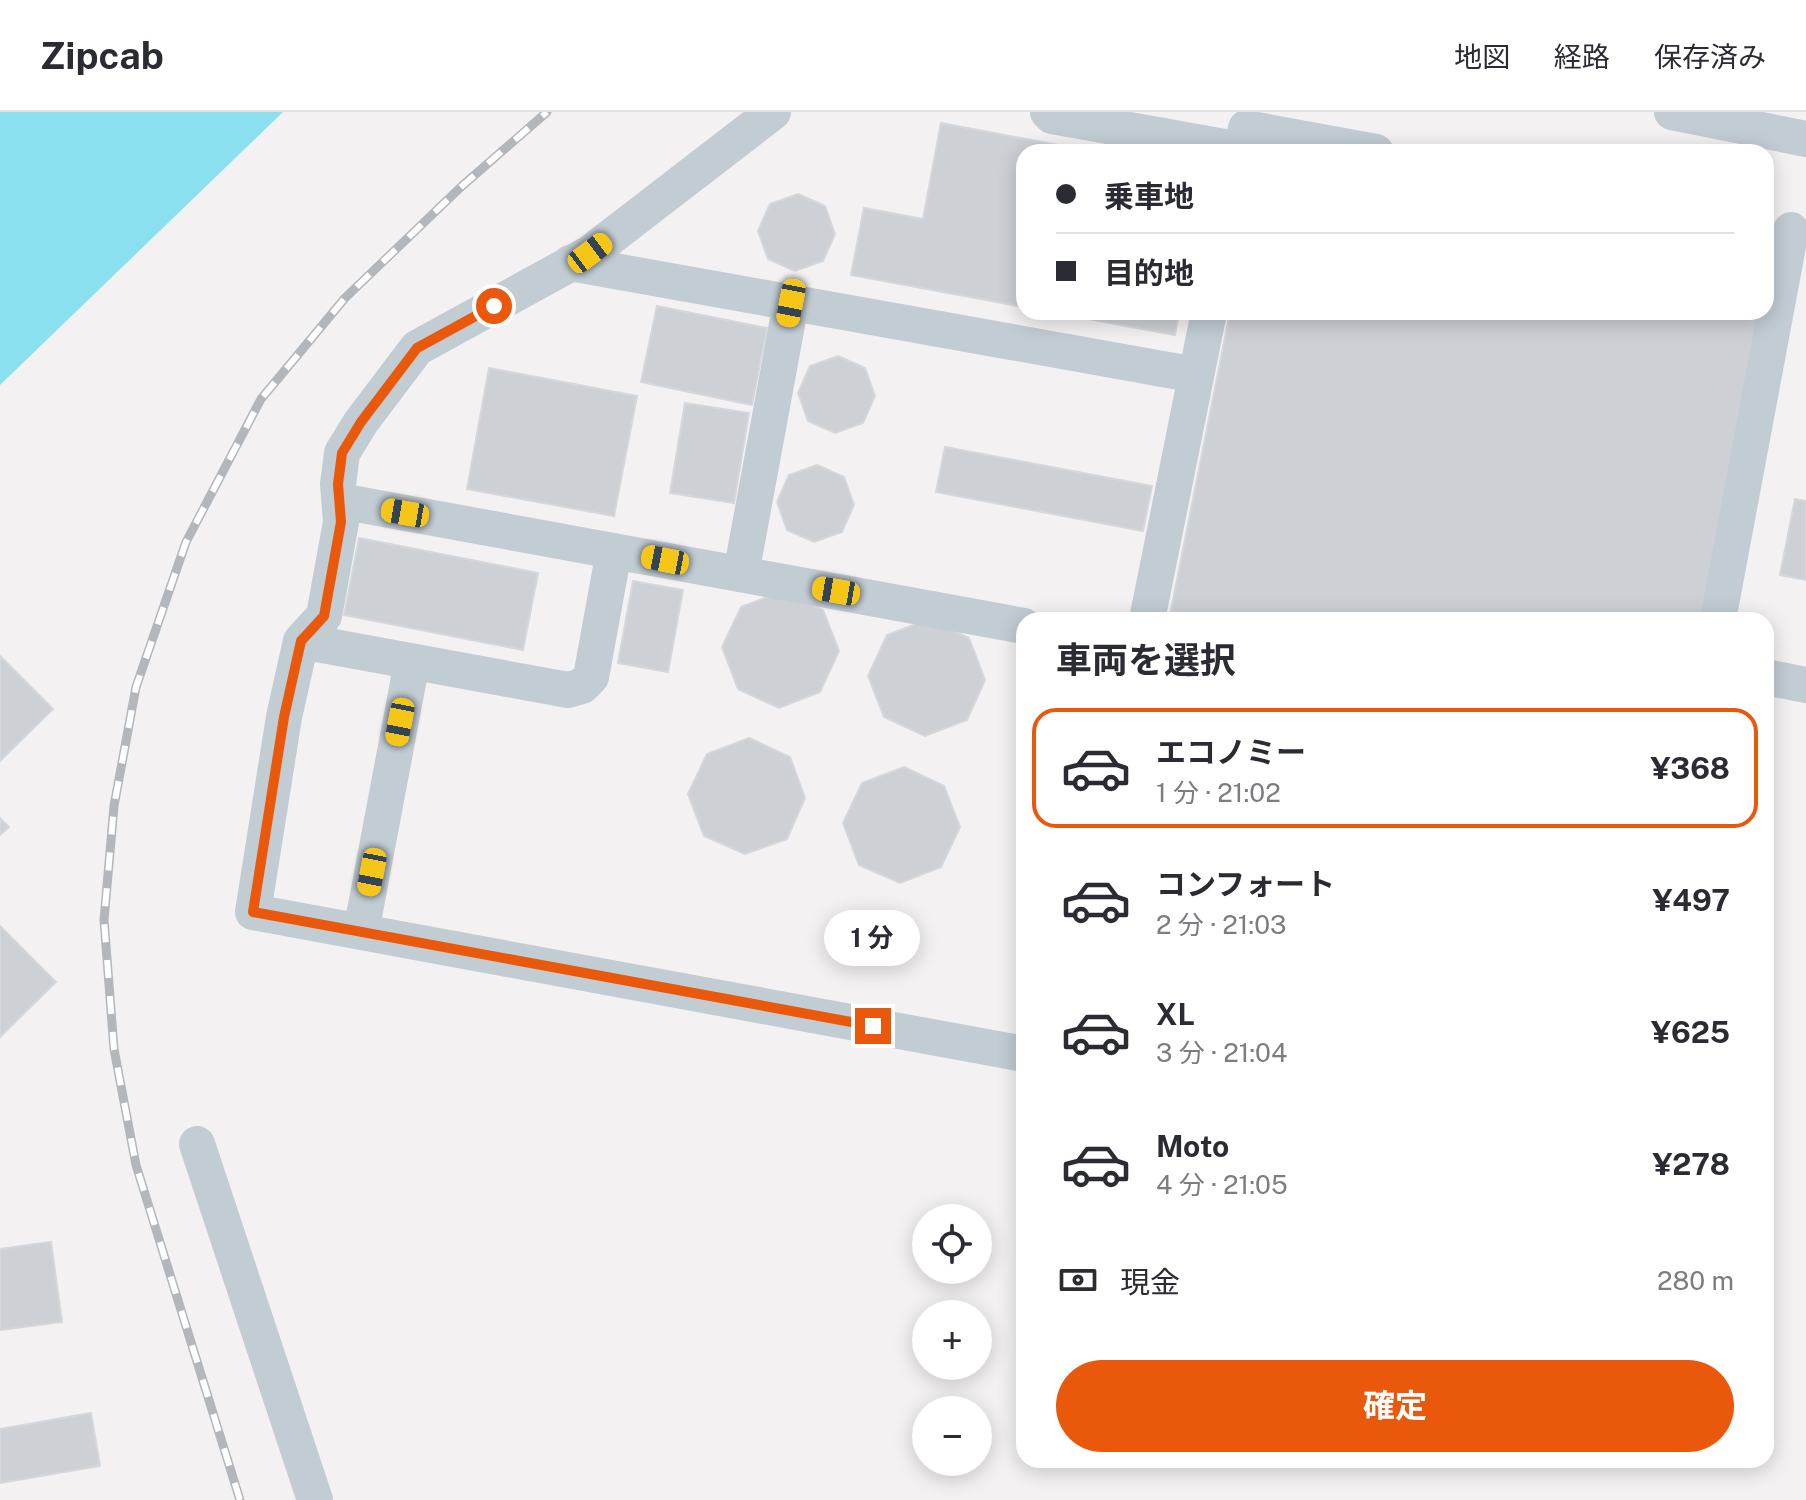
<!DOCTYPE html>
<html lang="ja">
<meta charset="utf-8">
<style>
body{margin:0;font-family:"Public Sans","Noto Sans JP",sans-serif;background:#f7f7f7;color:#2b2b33;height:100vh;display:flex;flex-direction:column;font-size:30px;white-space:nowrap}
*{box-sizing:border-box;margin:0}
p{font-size:26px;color:#7c7c81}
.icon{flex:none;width:44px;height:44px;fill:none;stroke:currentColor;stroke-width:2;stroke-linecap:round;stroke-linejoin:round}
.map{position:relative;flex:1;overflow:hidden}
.sheet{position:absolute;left:1016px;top:500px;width:758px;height:856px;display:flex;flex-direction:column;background:#fff;border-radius:24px;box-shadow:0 4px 20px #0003}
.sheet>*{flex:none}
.banner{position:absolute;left:1016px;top:32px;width:758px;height:176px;border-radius:24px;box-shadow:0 4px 20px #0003;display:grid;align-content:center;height:176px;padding:0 40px;background:#fff}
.controls{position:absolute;left:912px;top:1092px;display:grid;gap:16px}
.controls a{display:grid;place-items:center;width:80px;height:80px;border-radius:50%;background:#fff;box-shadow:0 4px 20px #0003;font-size:40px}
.end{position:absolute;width:36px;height:36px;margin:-18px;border:10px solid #ea580c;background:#fff;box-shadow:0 0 0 4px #fff}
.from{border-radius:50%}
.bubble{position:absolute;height:56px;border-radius:28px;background:#fff;box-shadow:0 4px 20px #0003;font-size:26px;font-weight:700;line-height:56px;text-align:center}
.car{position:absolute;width:24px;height:48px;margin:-24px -12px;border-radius:10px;box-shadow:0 0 6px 2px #0007;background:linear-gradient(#f5c518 24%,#345 0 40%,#f5c518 0 76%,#345 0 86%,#f5c518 0)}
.banner b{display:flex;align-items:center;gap:28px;height:76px;font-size:30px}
.banner b+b{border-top:2px solid #e1e1e2}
.banner i{width:20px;height:20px;background:#2b2b33}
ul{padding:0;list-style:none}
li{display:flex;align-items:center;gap:24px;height:120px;margin:0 16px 12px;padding:0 24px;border:4px solid transparent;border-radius:24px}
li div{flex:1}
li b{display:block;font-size:30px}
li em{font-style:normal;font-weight:700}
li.on{border-color:#ea580c}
li>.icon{width:72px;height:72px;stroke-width:1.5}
h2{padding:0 40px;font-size:36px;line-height:96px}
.pay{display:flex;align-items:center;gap:20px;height:88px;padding:0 40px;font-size:30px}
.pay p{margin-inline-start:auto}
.cta{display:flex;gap:16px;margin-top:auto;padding:16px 40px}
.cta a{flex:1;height:92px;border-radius:48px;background:#ea580c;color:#fff;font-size:32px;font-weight:700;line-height:92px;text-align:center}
header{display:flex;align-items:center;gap:48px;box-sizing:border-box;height:112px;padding:0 40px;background:#fff;border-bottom:2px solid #e1e1e2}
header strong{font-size:38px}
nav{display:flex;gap:44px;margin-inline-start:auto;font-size:28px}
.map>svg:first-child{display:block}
.water{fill:#8ae0ef}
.building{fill:#cdd0d5;stroke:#d5d7dc;stroke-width:2}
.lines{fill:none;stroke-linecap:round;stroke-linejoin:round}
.minor{stroke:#c1ccd3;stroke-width:36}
.rail-casing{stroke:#b3b6bb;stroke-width:9}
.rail{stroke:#fff;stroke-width:6;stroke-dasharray:18;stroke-linecap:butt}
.route{stroke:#ea580c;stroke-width:10}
</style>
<header>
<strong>Zipcab</strong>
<nav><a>地図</a><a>経路</a><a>保存済み</a></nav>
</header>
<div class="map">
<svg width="1806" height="1388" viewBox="0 0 1806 1388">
<rect width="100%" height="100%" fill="#f3f1f1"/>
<path class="water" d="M0,0H283L0,273Z"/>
<path class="building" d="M941,11L1095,40H1024V195L851,163L864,96L923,107Z
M798,82L825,94L835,122L823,149L795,159L768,147L758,119L770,92Z
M1766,130L1781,133L1706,508H1169L1230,200H1766Z
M657,194L767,216L752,293L641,270Z
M1051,200H1179L1175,223Z
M838,244L865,256L875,284L863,311L835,321L808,309L798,281L810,254Z
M489,256L637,284L614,404L467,377Z
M685,291L749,301L734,391L670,381Z
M945,335L1152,374L1143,419L936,380Z
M817,353L844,365L854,393L842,420L814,430L787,418L777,390L789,363Z
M1795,387L1806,389V468L1780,463Z
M359,426L538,461L523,538L344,503Z
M633,469L683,478L668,560L618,551Z
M783,479L823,498L839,539L820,580L779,596L738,577L722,535L741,495Z
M929,507L969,526L985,568L967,608L925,624L884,605L868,564L887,523Z
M0,544L53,597L0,649Z
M749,626L790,645L805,686L787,727L745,742L704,724L688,682L707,642Z
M904,655L944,674L960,715L941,755L900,771L859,753L843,711L862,671Z
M0,706L9,715L0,723Z
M0,814L56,870L0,925Z
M51,1130L62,1210L0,1218V1137Z
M91,1301L100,1354L0,1371V1317Z"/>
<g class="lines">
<path class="minor" d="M773,0L590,141L417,236L361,310L342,341L338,372L341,410L324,504L301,529L284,605L253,800L1024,942
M1048,0L1052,4L1241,38
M1672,0L1806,27
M1241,40L1246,16L1376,40
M570,151L1196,263
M340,389L1024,514
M741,462L791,191
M1147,508L1209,200
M1718,508L1791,118
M301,529L568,578L582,574L591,565L614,439
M1766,565L1806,573
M361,820L412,550
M197,1032L315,1388"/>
<defs>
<path id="rail" d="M240,1388L136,1053L114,937L104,808L114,694L136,575L186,430L261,287L345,186L462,74L547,0"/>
</defs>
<use href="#rail" class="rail-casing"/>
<use href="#rail" class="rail"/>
</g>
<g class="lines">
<path class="route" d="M494,194L417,236L361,310L342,341L338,372L341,410L324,504L301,529L284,605L253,800L873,914"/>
</g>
</svg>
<div class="controls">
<a><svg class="icon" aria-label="locate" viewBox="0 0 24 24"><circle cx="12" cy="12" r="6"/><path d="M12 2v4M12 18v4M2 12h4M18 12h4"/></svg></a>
<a>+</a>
<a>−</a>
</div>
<i class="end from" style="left:494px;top:194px"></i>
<i class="end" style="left:873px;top:914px"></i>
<div class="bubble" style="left:824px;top:798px;width:96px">1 分</div>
<i class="car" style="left:590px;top:141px;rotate:53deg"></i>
<i class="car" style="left:791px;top:191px;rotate:191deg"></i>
<i class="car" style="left:405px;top:401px;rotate:280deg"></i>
<i class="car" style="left:665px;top:448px;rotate:281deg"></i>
<i class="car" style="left:836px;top:479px;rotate:280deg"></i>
<i class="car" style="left:400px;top:610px;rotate:191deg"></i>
<i class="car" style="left:372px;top:760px;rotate:191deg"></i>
<div class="banner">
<b><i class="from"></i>乗車地</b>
<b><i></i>目的地</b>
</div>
<section class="sheet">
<h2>車両を選択</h2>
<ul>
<li class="on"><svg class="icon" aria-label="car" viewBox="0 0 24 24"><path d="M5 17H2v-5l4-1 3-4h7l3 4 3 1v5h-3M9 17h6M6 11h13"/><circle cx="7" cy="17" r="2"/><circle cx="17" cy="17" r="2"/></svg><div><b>エコノミー</b><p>1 分 · 21:02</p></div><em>¥368</em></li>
<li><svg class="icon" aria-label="car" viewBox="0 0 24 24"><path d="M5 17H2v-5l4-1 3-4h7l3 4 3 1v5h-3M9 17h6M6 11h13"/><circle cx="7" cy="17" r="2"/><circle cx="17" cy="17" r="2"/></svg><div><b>コンフォート</b><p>2 分 · 21:03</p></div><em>¥497</em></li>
<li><svg class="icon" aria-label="car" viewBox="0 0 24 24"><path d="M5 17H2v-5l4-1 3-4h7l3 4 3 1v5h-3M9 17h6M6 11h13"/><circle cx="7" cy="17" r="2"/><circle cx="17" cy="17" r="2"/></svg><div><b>XL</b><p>3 分 · 21:04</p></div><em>¥625</em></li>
<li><svg class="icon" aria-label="car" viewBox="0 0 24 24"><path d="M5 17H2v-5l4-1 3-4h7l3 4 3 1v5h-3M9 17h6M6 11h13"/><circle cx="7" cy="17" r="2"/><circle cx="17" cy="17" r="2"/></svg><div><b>Moto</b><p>4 分 · 21:05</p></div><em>¥278</em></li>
</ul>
<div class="pay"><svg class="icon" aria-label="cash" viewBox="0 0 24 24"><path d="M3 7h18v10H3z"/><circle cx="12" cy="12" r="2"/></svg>現金<p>280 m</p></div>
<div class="cta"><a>確定</a></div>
</section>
</div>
